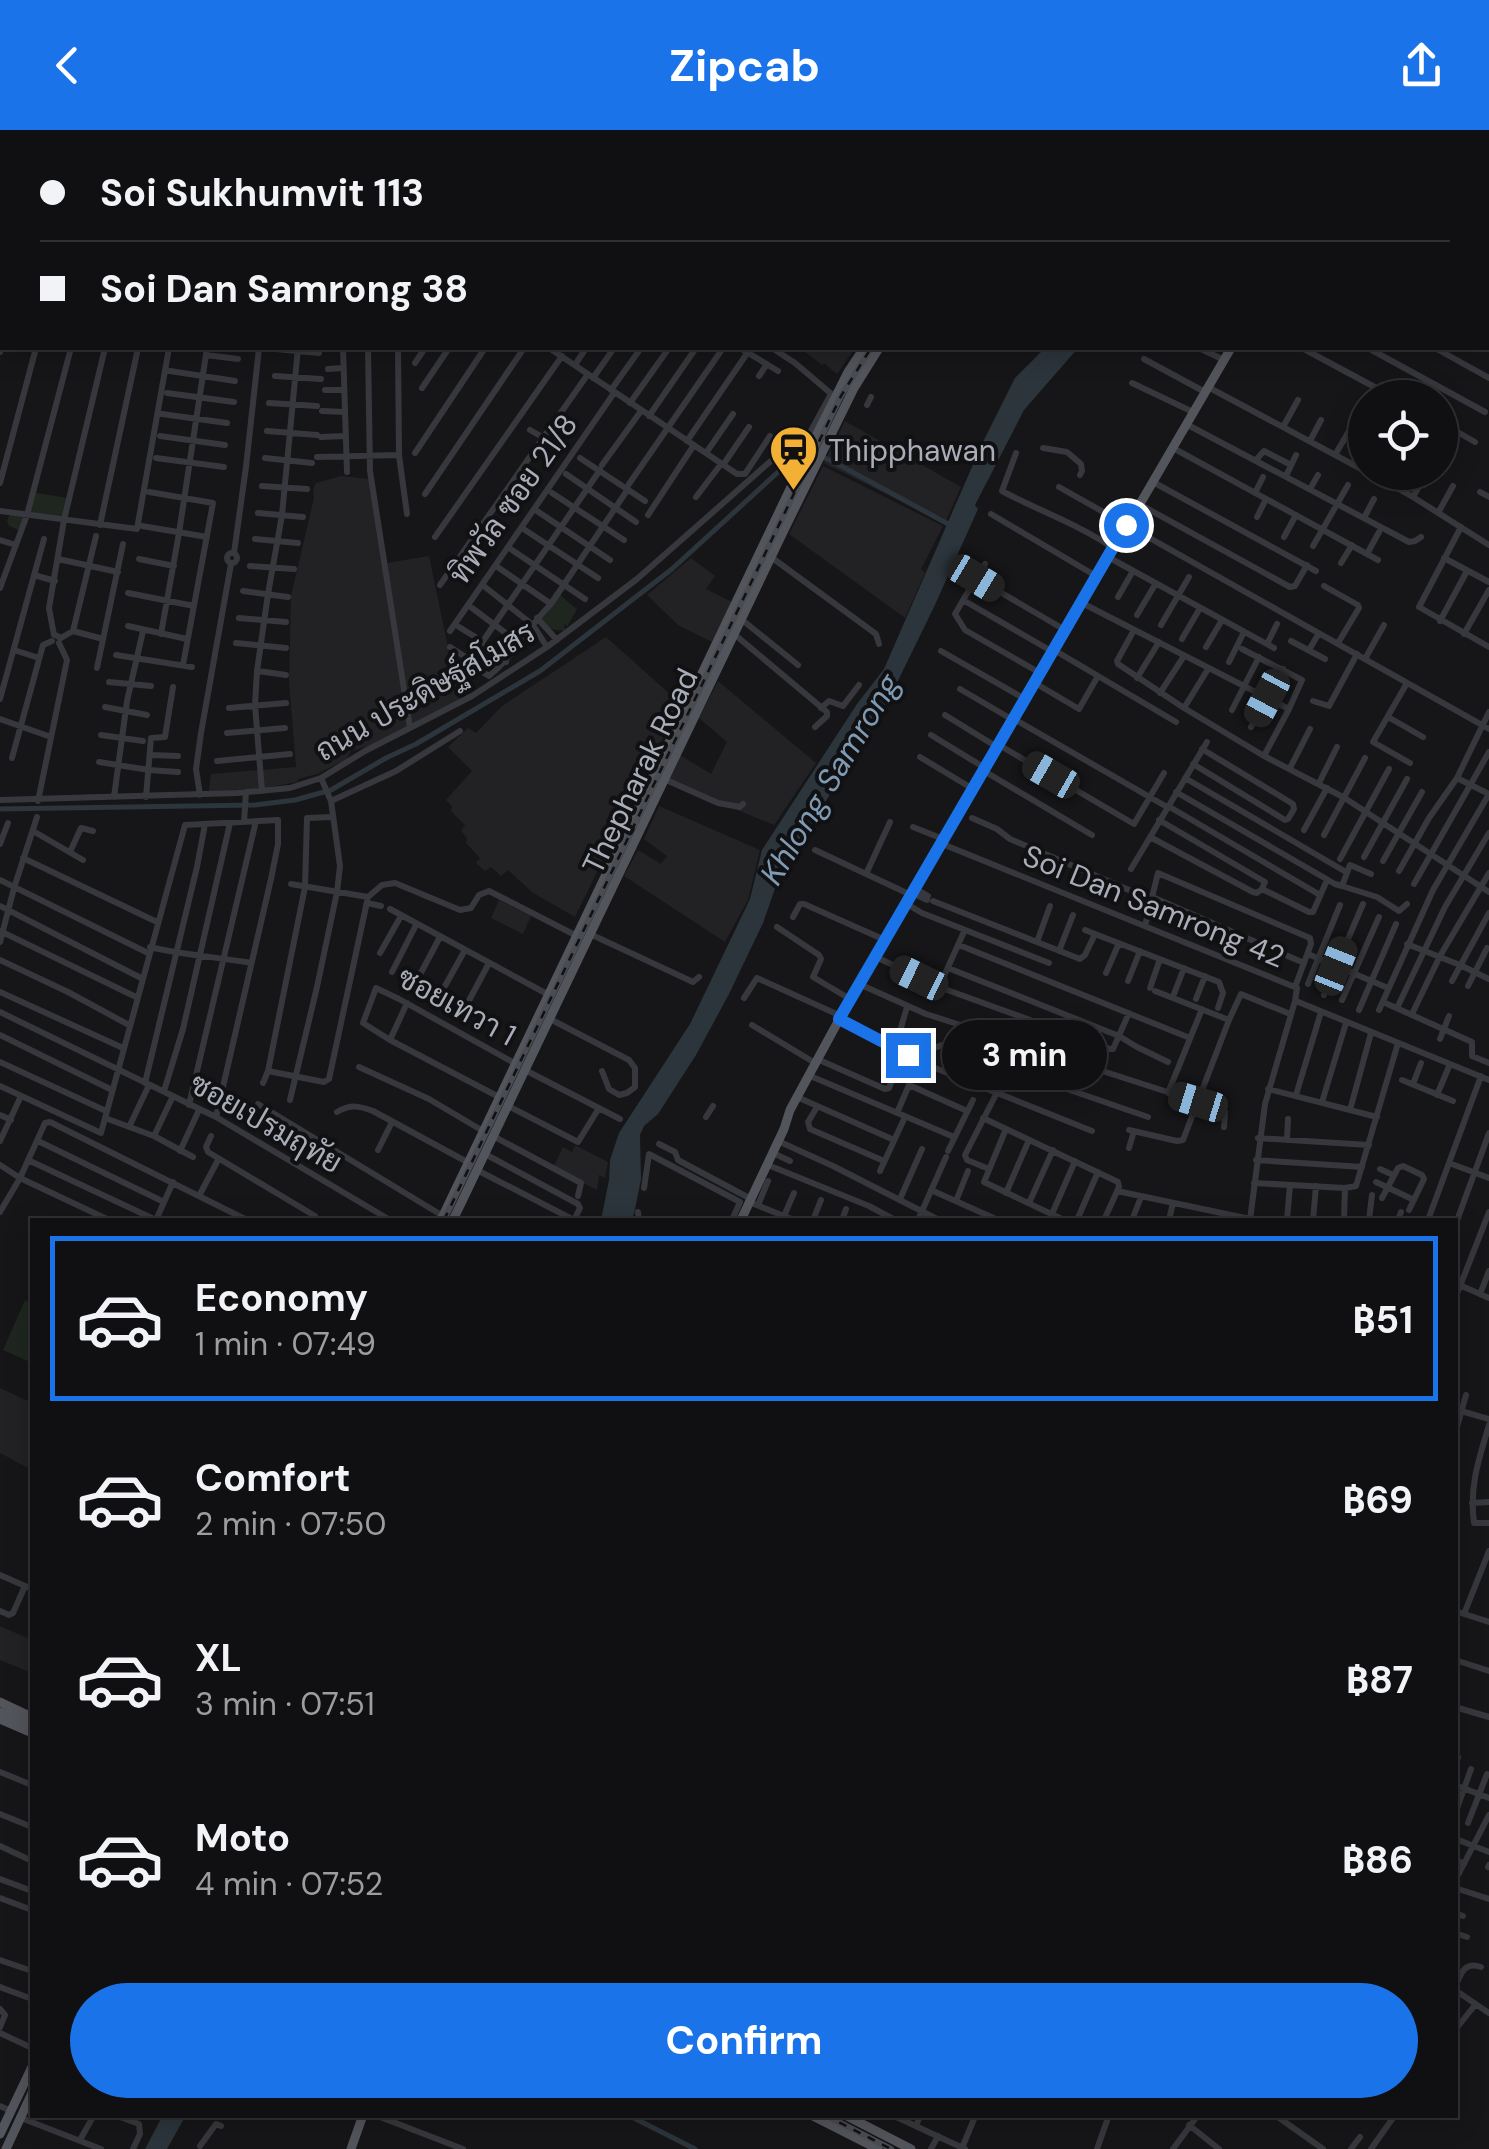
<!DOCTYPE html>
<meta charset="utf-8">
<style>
body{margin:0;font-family:"DM Sans",Sarabun,sans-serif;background:#1e1e20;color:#f1f3f6;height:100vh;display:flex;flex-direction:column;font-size:38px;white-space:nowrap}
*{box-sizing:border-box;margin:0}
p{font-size:32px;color:#9c9d9f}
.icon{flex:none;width:55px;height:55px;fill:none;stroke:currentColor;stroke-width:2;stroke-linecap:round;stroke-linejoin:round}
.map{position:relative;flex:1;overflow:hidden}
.sheet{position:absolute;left:30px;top:1088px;width:1428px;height:900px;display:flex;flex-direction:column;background:#101012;border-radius:0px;box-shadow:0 5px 25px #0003,0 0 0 2px #303032}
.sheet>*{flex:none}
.guide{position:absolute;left:0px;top:0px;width:1490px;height:220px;box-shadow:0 5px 25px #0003,0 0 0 2px #303032;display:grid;align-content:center;height:220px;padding:0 40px;background:#101012}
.controls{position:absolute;left:1348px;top:250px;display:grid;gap:20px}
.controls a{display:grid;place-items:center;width:110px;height:110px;border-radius:50%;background:#101012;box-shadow:0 5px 25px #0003,0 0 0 2px #303032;font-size:50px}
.end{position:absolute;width:45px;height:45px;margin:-22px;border:12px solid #1a73e8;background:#fff;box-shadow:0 0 0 5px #fff}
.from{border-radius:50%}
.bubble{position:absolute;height:70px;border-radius:35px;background:#101012;box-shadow:0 5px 25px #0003,0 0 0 2px #303032;font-size:32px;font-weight:700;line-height:70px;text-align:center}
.car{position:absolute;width:30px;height:60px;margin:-30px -15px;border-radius:12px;box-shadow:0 0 8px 2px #0007;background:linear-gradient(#222 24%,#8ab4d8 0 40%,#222 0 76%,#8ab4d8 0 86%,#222 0)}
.guide b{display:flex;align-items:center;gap:35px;height:95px;font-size:38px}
.guide b+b{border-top:2px solid #303032}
.guide i{width:25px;height:25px;background:#f1f3f6}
ul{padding:18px 0 0;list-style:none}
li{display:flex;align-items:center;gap:30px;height:165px;margin:0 20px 15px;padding:0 20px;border:5px solid transparent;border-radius:0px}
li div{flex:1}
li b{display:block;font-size:38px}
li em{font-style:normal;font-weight:700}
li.active{border-color:#1a73e8}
li>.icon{width:90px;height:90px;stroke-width:1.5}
.button{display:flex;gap:20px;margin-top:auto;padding:20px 40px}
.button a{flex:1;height:115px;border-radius:60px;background:#1a73e8;color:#fff;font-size:40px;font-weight:700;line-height:115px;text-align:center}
header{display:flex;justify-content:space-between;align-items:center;height:130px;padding:0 40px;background:#1a73e8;color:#fff;font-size:45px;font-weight:700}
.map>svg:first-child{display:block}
.built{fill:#222225}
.green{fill:#1e261f}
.water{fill:#2c353c}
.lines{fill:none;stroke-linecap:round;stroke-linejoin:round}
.canal{stroke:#2c353c;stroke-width:5}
.minor{stroke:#37383d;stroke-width:6}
.major{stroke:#53555c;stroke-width:9}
.rail-casing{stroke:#4a4c52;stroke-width:6}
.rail{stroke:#111113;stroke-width:2.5;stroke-dasharray:8;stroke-linecap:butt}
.route{stroke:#1a73e8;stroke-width:12}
.labels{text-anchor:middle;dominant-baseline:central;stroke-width:8;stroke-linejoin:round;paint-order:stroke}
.poi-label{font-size:30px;fill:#a8adb8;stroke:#111113;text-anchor:start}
.street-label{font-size:30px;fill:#a8adb8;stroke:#111113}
.water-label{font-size:32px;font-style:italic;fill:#7f9bb3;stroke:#111113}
</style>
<header><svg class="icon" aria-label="back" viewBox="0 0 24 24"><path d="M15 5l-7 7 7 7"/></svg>Zipcab<svg class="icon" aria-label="share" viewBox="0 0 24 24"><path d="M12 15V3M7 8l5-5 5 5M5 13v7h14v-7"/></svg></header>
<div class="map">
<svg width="1489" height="2019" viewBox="0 0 1489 2019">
<rect width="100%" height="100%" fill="#161618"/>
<path class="built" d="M438,0H702L710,2H439Z
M800,218H855L837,244L824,233L822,235Z
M845,291L961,357L945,393L824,333Z
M823,336L943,396L921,439L925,443L905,488L789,404Z
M341,346L369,349L407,596L372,615L351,621L347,629L317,644L298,649L297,652L257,659L209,661L211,644L296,637L289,552L291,466L314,368L313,360L316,353Z
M429,426L459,570L411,594L387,433Z
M691,428L715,446L706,459L732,472L712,512L678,495L647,465Z
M606,507L680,573L575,787L533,763L508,740L501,746L491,737L485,741L476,733L480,728L466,713L467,708L461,701L465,695L451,681L452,676L446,670L472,641L448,617L468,598L476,603L502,576Z
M718,551L816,633L774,695L667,651L680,625L711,644L727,612L699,588Z
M659,676L760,720L748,770L725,812L624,746L638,720L661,734L667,726L644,709Z
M499,770L531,786L523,804L491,788Z
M575,1015L608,1032L605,1048L599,1045L597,1060L553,1038L563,1017L572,1022Z
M0,1258L28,1271L32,1262V1340L0,1323Z
M0,1496L32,1510V1543L0,1530Z"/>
<path class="green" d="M31,362L68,368L64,390L27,385L21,401L9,396L7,390L11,383L26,385Z
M555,461L577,479L567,497L564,493L565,500C552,502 546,497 538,488Z
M25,1170L32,1174V1233L3,1220Z"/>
<path class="water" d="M1045,218H1078L1024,280L975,375L978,379L934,477L891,565L795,721L785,730L763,793L729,864L696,925L658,984L644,996L640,1005L641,1049L634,1084L630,1090H601L609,1050L610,1030L619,1003L690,894L750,769L762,720L857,574L884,539L982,314L1015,248Z
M163,1985H186L167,2019H145Z"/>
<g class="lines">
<path class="canal" d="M0,679L255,675L295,670L331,660L386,628L416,614L540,541L672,439L800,322L808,321L832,331L950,395
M628,1985L695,2019"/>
<path class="minor" d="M78,0L82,2
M113,0V2
M142,0L143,2
M172,0V2
M201,0V2
M230,0V2
M260,0L261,2
M288,0L289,2
M322,0L323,2
M355,0L356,2
M388,0V2
M421,0L422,2
M944,0L949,2
M1222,0L1226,2
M1372,0L1376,2
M1405,0L1409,2
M1451,0L1455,2
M849,2L850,0L855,2
M1488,21L1489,22
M1488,48L1489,49
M0,49L2,50
M1488,68L1489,69
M1488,92L1489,89
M1488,131H1489
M0,132L2,125
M1488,149L1489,150
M1488,183L1489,180
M1488,212H1489
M343,218L347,342
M368,218L370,341L410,598
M398,218L399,325L407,384
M549,218L737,344H745L770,306
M740,218L778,241
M772,218L795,233L835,267
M1199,218L1224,230
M1302,218L1395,268
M1368,218L1485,282
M1435,218L1489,248
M276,219L319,223
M0,222L2,215
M206,225L238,229
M1144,229L1205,262
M415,233L425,218
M575,235L586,218
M328,239L343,238
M170,241L235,251
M275,246L321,249
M759,246L767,234
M593,248L614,218
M1132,253L1193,282
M1208,257L1365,341
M422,258L449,218
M325,260H344
M611,260L641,218
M167,263L234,272
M269,273L317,276
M630,273L669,218
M867,275L871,267
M322,281L345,282
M162,284L227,293
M649,286L696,218
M1440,292L1475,312
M1186,294L1409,412L1415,411L1421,407
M1283,297L1298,270
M530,300L544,308
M267,301L317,305
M160,306L225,315
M321,307L345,306
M687,311L748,222
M1310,311L1321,290
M1043,318L1067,322L1081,334L1082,341L1080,345
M1173,318L1378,430
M785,321L802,315L806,310L831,264
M415,323L485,218
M706,323L733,284
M1016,323L1002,361C1039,381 1078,394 1113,418
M1335,325L1349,301
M317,327L399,325
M156,328L224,337
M265,328L312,333
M580,328L645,371
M1256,330L1264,321L1291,335
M602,335L641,281
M723,335L749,297
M600,340L468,533L489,546C514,526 528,497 551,474L628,359
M1368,342L1413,367L1489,415
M566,344L636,392
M1286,346L1296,325
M1153,352L1316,441
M0,353L36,218
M1388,353L1393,342
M629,354L723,218
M262,356L307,359
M1059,357L1489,599
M1310,359L1318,345
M149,362L213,373L183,535
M1480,362L1489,367
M552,363L624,410
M1255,363L1263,347
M425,364L524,218
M696,367L721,334
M1413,367L1427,342
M1139,374L1290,457L1295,456L1307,435
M0,381L137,399L169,218
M537,381L610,430
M258,383L303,387
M1438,383L1453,356
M991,384L1096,446
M648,385L694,315
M1257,387L1266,369
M1364,388L1374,369
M100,395L138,218
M142,396L207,407
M1461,397L1419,477L1489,517
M525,400L598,448
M435,407L562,226
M1284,407L1296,385
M255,409L298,413
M0,410L16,415
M1313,416L1348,355
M512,420L585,469
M227 428a5 5 0 1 1 10 0a5 5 0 1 1-10 0Z
M234,423L246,337L259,218
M1367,424L1379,402
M771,427L876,504L879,514
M1108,427L1274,518
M1444,428L1489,452
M58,429L118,442
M139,429L174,436
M1341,433L1352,415
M985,434L976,448L1065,500
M250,436L294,439
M499,438L551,474
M34,445L55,451
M976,448L955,484L965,500L1040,543
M440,455L588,244
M1324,456L1358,475L1359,478L1338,513
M485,457L533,495L547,517
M0,458L27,385L71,218
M243,461L288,467
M128,463L194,476
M1118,467L1133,441
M963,470L1053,522
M1082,473L1289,579L1264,626L1343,667L1489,762
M472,478L519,513
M1137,485L1156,453
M239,488L286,492
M537,488L557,510
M741,489L798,535
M1440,491L1467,441
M1161,495L1189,447
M128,496L187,509
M459,497L482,511
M1134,500L1117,531L1118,534L1184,578L1264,626
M73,501L96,406
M450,501L614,263
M161,504L179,403L207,218
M734,504L827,582V586L815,597
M1464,504L1489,460
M54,505L49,478L64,390L105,218
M55,505L61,508L73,501L103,509
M1182,509L1200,478
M1291,511L1325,529
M236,513L286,518
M480,514L506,532
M1267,514L1277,494
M450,517L470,530
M1206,517L1222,490
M1242,519L1302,550L1289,579
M14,520L39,528
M1054,520L1176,592
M1309,520L1319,503
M941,521L1025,569
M116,525L192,537
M1365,529L1384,495
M1229,532L1244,502
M97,538L123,414
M258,541L286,545
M1137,548L1159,512
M458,549L468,533
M109,552L151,556
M1035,553L1079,579L1098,546
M1407,553L1373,612L1410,633
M960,559L1013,590
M1160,563L1184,526
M0,569L44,409
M1313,571L1329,576L1357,524
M105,577L147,585
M229,578L286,573
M821,578L829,571L843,576L859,555
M1184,578L1208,539
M1232,580L1259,527
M945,585L997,617
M1388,587L1423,607
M0,589L51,607
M1014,589L1167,677
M1251,597L1283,539
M227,603L285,598
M101,605L143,611
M931,605L985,638
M999,615L1134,694L1164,643
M150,625L178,626
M920,627L973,659
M12,628L43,515L52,511
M217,631L290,624
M99,632L149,640L178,642
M1193,634L1285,690L1288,689L1294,679L1293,674L1202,619
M1290,638L1310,599
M984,641L1092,705
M1185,648L1346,742
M1457,648L1489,664
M664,649L718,673L740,677L743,674
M1319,653L1337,617
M262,661L255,575L257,541L268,464L282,385L298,218
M1176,662L1335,754L1342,756L1350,735L1371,744
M200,665L196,639L201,603L231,434
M114,667L127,571L143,501
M146,667L151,608L165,607L173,557
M0,670L237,663L290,658L321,648L365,621L472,566L547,517L637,449L780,323L784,321L801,336
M38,671L67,530L59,513
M331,671L396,641L460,601
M1168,676L1320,765
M972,688L997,699L1010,709L1150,769
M1159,690L1265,752L1262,759
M244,692L246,662
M913,697L943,709
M1304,700L1327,658
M33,701L83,730
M1324,705L1365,628
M1150,707L1253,762L1257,763L1262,759L1309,782H1313L1327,750
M940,713L1297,858L1295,871L1265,974L1250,1090
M0,714L8,693
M815,720L911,765
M70,722L81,698L93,701
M1364,727L1407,649
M23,728L157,792
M1340,729L1389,639
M1383,731L1422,662
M1131,739L1207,612
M1399,741L1429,688L1457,648L1489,582
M866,744L890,692
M0,750L148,823
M291,754L368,767L382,755L395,753L460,780L471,778L479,765L489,761L577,806
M1414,754L1489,622
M1342,756L1377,767L1399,781L1407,774
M916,759L928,766
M912,763L927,770
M1150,766L1304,833
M933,771L1080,829L1085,825L1095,804L1085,800
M367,773L381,776
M907,774L922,783L1049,833
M0,776L141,848
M390,779L549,865
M793,787L800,774H804L885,810
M1145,796L1158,743L1310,808L1311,814L1295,857
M777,797L819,825L821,829L813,847L850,869
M0,801L136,867
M590,804L693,852L699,847
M1095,804L1219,852L1223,863L1218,878
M0,812L14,758L37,687
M1037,812L1050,776
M1407,814L1460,835L1489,849
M959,815L1190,908
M150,817C183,825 217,827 251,833
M1059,821L1073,785
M380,823L401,786
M1308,824L1388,858
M876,827L939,857L1110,919H1113L1129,883
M0,830L68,862L129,895
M948,838L1119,906L1137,917L1168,932
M392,842L416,795
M1106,843L1119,813
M1128,851L1140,821
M1452,851L1489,783
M416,852L440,807
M859,854L926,884L1211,976L1225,982L1224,997
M1308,854L1340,775
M1468,856L1487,818
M939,857L963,804
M1150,858L1160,829
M1155,861L1229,890
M0,862L123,918
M1174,864L1184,838
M440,865L465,820
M1324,865L1363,774
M744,868L757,848L841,886
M1196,869L1205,846
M1342,870L1379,787
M1296,871L1489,950
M1383,872L1472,912V926L1489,933
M907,877L900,901L934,918
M465,878L489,833
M1397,878L1445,777L1489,703
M1359,880L1396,794
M1379,880L1433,760L1489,664
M0,882L216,987L390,1090
M1412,884L1440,826L1489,743
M550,889L629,930L635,938V957L627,963L619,965L609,959L602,941
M839,889L908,925
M752,895L815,933
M0,905L112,960
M1440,909L1449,886
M390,910L407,873
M817,929L885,959L889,958L894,944
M0,932L106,981
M1074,932L1064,958L942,915L934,918L929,933L930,936L1092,1001
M359,937L429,969L483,1001
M525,940L620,989
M268,941L324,952L329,949L368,767
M808,945L954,1007
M1402,950L1453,971
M145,953L197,737L205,694
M263,953L268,941L305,757L307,688L332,687
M1413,954L1421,933
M0,956L101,1003L185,695L278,690V714L271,749L216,987
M1064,958L1148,987
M1268,959L1377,987
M164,961L183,899L230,693
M1168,963L1202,879
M1296,965L1321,882
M1437,965L1450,934
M499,967L390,910L363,893L376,858L399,869L516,934
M797,967L894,1010
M290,970L317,857L337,762L340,736L331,671L321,648
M1322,972L1346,893
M258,974L443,1086
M189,975L256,691
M508,976L578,1012L599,978
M817,977L808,992L810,999L884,1031
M1350,980L1371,903
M337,982C351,974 359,976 373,981L469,1033
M897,983L909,955L967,981
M0,985L11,990
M706,987L713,976
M105,988L154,1006L193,1027
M983,988L1118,1052L1119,1057L1104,1090
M129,997L149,955
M1006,999L984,1052L1064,1090
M1129,1000L1177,1011L1183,1010L1229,890L1241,864L1290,884
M154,1006L173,966
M211,1006L206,1017L208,1022L315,1086L316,1090
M493,1006L581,1053L578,1066
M1258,1008L1369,1015
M1287,1010L1288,989
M0,1011L21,966
M38,1011L164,1072
M778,1011L833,1036L939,1090
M659,1014L675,1022L678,1030L751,1069
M1129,1018L1134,1001
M378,1020L392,992
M180,1021L199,980
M948,1021L973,970
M773,1023L790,1031
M28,1030L156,1090
M1256,1030L1362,1037
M1449,1033L1489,1048
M0,1035L20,1048L109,1090
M768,1035L869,1076L895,1090
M989,1039L967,1030L965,1025L1009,939
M1380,1039L1393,1045
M477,1040L572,1089L575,1088L580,1078L578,1074L485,1024
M880,1041L905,987
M1376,1052L1414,1070
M1254,1053L1345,1058L1356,1056L1398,913
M644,1058L649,1024L740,1072L732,1090
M931,1060L998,1090
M1117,1061L1250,1089L1268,1090
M1006,1063L1029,1010
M199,1066L218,1030
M1382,1068L1398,1038L1403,1036L1422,1045L1424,1049L1409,1080
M900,1069L922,1019
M956,1071L968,1041
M749,1072L794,1090
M1029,1073L1053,1020
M758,1075L768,1051
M0,1082L20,1048L45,993L50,992L247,1090
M638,1082L639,1090
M1052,1084L1075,1031
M784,1086L794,1063
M156,1090L173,1052
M813,1090L821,1070
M842,1090L846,1079
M918,1090L946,1027
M1077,1090L1098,1042
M1132,1090L1141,1067
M1169,1090L1173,1073
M1287,1090L1290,1055
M1313,1090L1316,1056
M1344,1090L1345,1058
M1369,1090L1372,1065
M1398,1090L1401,1082
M1428,1090L1481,946
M1455,1096L1489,1003
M1455,1153L1489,1168
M1480,1164L1489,1141
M1455,1169L1489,1082
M1461,1281L1489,1289
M1489,1295C1479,1329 1469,1356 1474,1393H1489
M1457,1297L1466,1265
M1472,1373L1489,1372
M0,1445L32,1459
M0,1481L9,1485L13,1483L25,1456
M1455,1481L1489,1492
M1464,1484L1489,1421
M1455,1530L1489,1541
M1455,1577L1489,1587
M1455,1636L1458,1627
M0,1642L32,1655
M1455,1655L1489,1668
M0,1684L32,1697
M1455,1684L1471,1639
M1468,1693L1487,1644
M1456,1709L1489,1722
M0,1716L32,1731
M1455,1729L1464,1734
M1488,1737L1489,1735
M0,1749L32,1761
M1455,1751L1489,1685
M1455,1758L1489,1769
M0,1768L32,1780
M1455,1783L1463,1786
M1455,1803L1467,1807
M0,1830L32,1841
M0,1857L32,1869
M1455,1857C1461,1844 1464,1831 1481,1837
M1455,1860L1489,1883
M0,1879L5,1885L0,1897
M1455,1900L1475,1875
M0,1903L32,1918
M0,1976L11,1981
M115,1985L139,1994L140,2004L133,2019
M375,1985L463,2019
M892,1985L965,2019
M1275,1985L1323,2019
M21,1988L101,2019
M916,1995L921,1985
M1189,1995L1219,2019
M80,2010L94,1985
M200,2016L216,1994L221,1996
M962,2018L974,1989
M931,2019L938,2006
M1097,2019L1109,1985
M1173,2019L1198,1985
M1351,2019L1360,2007
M1371,2019L1395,1985"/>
<path class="major" d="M1032,2L1034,0
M1047,2L1049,0
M1355,2L1356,0
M441,1090L801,336L848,242L864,218
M453,1090L785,398L854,258L879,218
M741,1090L784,999L790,980L841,886L1231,218
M0,1572L32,1587
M0,1582L32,1596
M0,1589L32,1603
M811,1985L878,2019
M845,1985L911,2019
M0,2004L32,1937
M6,2019L32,1963
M351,2019L363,1985"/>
<defs>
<path id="rail" d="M1040,2L1042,0
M444,1090L841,266L871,218
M825,1985L891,2019"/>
</defs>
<use href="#rail" class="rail-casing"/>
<use href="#rail" class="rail"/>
</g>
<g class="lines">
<path class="route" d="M908,925L839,889L1126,395"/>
</g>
<defs>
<symbol id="station-pin" viewBox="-11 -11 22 30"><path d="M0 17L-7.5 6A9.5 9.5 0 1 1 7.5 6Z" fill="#f2b134" stroke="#111113"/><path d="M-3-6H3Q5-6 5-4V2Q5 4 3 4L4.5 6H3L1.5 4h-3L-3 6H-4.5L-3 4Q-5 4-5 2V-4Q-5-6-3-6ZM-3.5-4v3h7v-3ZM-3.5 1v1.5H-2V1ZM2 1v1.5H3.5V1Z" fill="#111"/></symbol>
</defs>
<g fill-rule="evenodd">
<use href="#station-pin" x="766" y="292" width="55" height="75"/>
</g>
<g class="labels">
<g class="poi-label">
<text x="828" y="320">Thipphawan</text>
</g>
<g class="street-label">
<text transform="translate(513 369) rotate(-55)">ทิพวัล ซอย 21/8</text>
<text transform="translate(425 561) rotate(-30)">ถนน ประดิษฐ์สโมสร</text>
<text transform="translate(640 641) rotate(-64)">Thepharak Road</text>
<text transform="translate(1154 776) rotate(22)">Soi Dan Samrong 42</text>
<text transform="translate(457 876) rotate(29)">ซอยเทวา 1</text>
<text transform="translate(266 993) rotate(30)">ซอยเปรมฤทัย</text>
</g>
<g class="water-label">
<text transform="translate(830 649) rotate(-59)">Khlong Samrong</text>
</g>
</g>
</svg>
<div class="controls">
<a><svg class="icon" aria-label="locate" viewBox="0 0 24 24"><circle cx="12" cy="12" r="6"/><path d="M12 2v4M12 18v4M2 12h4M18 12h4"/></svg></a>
</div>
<i class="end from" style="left:1126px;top:395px"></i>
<i class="end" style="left:908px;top:925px"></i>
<div class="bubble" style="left:942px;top:890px;width:165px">3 min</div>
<i class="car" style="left:976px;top:448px;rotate:121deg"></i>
<i class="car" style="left:1267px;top:568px;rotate:208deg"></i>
<i class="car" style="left:1051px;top:645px;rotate:300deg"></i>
<i class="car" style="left:1336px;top:836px;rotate:22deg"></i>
<i class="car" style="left:919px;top:848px;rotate:296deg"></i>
<i class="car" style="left:1198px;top:972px;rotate:287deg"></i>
<div class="guide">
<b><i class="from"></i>Soi Sukhumvit 113</b>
<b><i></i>Soi Dan Samrong 38</b>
</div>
<section class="sheet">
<ul>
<li class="active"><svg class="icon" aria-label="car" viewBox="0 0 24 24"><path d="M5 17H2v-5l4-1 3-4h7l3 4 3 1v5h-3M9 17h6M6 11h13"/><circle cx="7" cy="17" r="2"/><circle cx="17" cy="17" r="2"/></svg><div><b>Economy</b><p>1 min · 07:49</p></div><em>฿51</em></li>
<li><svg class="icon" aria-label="car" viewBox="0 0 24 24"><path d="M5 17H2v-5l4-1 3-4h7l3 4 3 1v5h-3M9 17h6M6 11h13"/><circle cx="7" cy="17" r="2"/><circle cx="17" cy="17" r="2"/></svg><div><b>Comfort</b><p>2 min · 07:50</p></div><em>฿69</em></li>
<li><svg class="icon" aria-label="car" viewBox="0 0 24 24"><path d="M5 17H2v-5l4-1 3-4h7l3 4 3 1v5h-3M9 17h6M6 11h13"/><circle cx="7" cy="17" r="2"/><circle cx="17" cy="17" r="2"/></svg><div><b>XL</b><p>3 min · 07:51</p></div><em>฿87</em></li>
<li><svg class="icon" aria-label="car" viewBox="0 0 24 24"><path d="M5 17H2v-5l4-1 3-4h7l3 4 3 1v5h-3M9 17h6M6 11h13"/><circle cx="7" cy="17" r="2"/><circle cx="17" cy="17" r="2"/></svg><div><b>Moto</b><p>4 min · 07:52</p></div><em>฿86</em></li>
</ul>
<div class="button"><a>Confirm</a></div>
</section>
</div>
